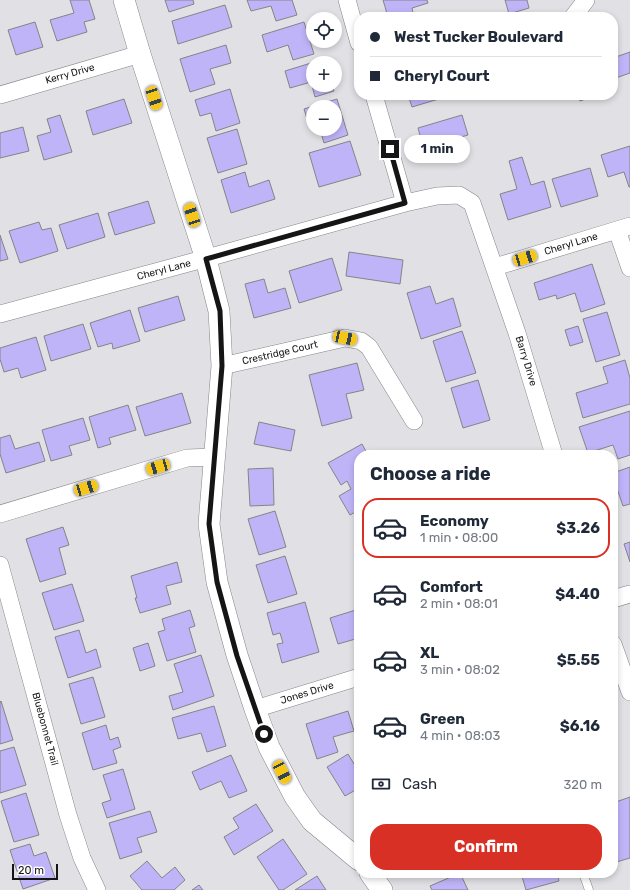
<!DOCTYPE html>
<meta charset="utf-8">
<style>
body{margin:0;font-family:Rubik,sans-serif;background:#f2f2f3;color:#1f2937;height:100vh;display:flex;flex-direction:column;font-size:15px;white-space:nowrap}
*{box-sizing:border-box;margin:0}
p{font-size:13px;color:#747a83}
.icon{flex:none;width:22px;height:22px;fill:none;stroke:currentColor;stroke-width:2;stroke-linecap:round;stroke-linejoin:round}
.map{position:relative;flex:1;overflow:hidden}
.drawer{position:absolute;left:354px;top:450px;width:264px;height:428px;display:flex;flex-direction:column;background:#fff;border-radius:16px;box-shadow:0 2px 6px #0003}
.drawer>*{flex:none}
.hud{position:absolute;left:354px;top:12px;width:264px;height:88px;border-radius:16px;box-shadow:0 2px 6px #0003;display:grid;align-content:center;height:88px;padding:0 16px;background:#fff}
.buttons{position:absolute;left:306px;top:12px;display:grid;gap:8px}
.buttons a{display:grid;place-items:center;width:36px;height:36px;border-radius:50%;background:#fff;box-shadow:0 2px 6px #0003;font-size:20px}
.scale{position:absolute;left:12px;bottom:10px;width:46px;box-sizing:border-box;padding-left:4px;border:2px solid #151516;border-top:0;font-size:11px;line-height:14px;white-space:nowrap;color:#151516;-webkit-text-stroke:3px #fff;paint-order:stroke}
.end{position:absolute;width:18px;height:18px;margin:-9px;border:5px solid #151516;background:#fff;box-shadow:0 0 0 2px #fff}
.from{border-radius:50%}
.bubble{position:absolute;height:28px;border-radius:14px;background:#fff;box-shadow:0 2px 6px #0003;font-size:13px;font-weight:700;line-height:28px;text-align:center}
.car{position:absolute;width:12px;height:24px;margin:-12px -6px;border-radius:5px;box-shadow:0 0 3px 1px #0007;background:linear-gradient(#f5c518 24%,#345 0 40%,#f5c518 0 76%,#345 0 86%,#f5c518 0)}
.hud b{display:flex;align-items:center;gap:14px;height:38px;font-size:15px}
.hud b+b{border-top:1px solid #e0e1e3}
.hud i{width:10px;height:10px;background:#1f2937}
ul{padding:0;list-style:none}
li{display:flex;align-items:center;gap:12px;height:60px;margin:0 8px 6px;padding:0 8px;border:2px solid transparent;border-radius:16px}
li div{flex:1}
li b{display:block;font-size:15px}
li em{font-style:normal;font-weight:700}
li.on{border-color:#d93025}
li>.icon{width:36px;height:36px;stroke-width:1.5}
h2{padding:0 16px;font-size:18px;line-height:48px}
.pay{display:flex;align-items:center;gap:10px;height:44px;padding:0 16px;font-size:15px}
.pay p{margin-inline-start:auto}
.button{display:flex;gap:8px;margin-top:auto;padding:8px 16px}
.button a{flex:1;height:46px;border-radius:16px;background:#d93025;color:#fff;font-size:16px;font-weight:700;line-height:46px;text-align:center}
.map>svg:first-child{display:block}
.building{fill:#c0b4f8;stroke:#848487}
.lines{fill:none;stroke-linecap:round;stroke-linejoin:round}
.service-casing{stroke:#858588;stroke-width:9}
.minor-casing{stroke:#858588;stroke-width:18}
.tertiary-casing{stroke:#858588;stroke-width:22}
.service{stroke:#fff;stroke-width:8}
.minor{stroke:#fff;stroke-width:17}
.tertiary{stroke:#fff;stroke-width:21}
.route{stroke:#151516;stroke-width:5}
.labels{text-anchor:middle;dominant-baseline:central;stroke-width:3;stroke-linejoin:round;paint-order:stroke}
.street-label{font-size:10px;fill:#151516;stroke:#fff}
</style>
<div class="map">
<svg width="630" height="890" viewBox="0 0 630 890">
<rect width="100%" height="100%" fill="#e1e1e5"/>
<path class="building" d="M70,0H89L95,19L84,22L87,32L57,41L50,20L74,13Z
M165,0H193L194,4L169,12Z
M247,0H292L297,15L276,21L271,6L251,11Z
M383,0H427L428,3L412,8L414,17H388Z
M505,0H527L529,8L509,14Z
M225,5L232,27L178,44L172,21Z
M35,22L43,47L16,55L8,30Z
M304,22L314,54L293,60L288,45L267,52L262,35Z
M226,45L231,63L210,69L215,84L190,92L180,59Z
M630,52V73L613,79V58Z
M324,59L326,63H313V85H332L334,91L315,97L311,82L290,88L285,71Z
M230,89L240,123L216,131L211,113L200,116L195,100Z
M408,95H452L412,107Z
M577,95H597L580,101Z
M124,99L132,123L93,135L86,111Z
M337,99L348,135L324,143L320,129H335V107H313V120L308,122L304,109Z
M60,115L72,152L44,160L37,136L51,132L47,119Z
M462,115L468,135L447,141L451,153L427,160L418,128Z
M23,127L29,151L0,158V133Z
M237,129L247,164L218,173L207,138Z
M350,141L361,175L319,187L309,153Z
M630,146V187H629L624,172L608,177L601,155Z
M522,157L531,185L544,181L551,207L508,220L500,194L517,189L509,161Z
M590,168L598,196L561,207L552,179Z
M245,172L249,187L269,180L275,199L231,213L221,180Z
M148,201L155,223L115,235L108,213Z
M98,213L105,237L67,249L59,225Z
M39,222L42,230L51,228L58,251L20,263L9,231Z
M0,235L8,259L0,261Z
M349,252L403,260L400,284L346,276Z
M332,258L342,290L299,303L289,271Z
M592,264L605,304L581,312L575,293L557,299L556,295L539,300L534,283Z
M264,279L268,293L285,288L291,308L254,318L245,284Z
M430,286L436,304L453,298L461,326L421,339L407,293Z
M178,296L185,320L145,332L138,308Z
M130,310L140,341L113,349L112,343L98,347L90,323Z
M607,312L620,355L596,362L583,319Z
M83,324L91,349L51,361L44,336Z
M578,326L583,342L570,346L565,330Z
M462,331L476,373L446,382L433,341Z
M36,337L46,370L21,378L18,368L4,372L0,359V348Z
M625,360L630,378V404L583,418L576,393L608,383L603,367Z
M357,363L364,390L346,394L352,418L322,426L309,375Z
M478,380L490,420L463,428L451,388Z
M182,393L191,423L145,436L136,407Z
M128,405L136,430L109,438L111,444L98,448L89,417Z
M630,411V455L618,459L613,445L588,453L579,427Z
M83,418L90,440L69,446L72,455L51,461L42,430Z
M259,422L295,430L291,451L254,444Z
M10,435L15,449L39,442L45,461L6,473L0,454V438Z
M362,444L368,455H359V510L350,515L339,496L351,489L347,481L341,485L328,463Z
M484,450L490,455H480Z
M630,467V504L623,506L613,477V473Z
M273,468L274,505L250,506L248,469Z
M275,511L286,547L259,555L248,519Z
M63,527L69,545L59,548L66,574L40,582L26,539Z
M630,542V562L624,544Z
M285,556L297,594L268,603L256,565Z
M177,562L182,582L166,586L171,604L140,613L135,598H137L131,576Z
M72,584L84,621L54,630L42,593Z
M305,602L319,652L282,663L277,644L283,643L280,633L273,635L267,613Z
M359,609V638L338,644L330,618Z
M190,610L195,626L189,628L196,652L167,661L158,632L165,630L162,619Z
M79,630L86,653L96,649L101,667L68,678L55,637Z
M148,643L155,666L140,671L133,648Z
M201,655L214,696L173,710L169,696L183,692L174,664Z
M93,677L105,717L81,724L69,684Z
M1,701L13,740L0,744V702Z
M214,706L226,746L207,752L201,733L178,739L172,718Z
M348,711L354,731L333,737L338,752L317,759L306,724Z
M106,725L110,740L118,737L121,747L113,750L117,763L93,770L82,733Z
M14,747L26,785L0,793V751Z
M348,754L359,772V788L345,796L327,767Z
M231,755L247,791L229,798L221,781L200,790L192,772Z
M123,769L135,809L107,818L102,803L111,800L103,775Z
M26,793L39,835L14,842L1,801Z
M630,797V858L613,863V803Z
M256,804L273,831L234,855L224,837L239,828L233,818Z
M150,811L157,832L137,838L142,852L120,859L109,823Z
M283,839L307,874L283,890H279L257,857Z
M30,844L34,856L46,852L55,878L23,889L10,850Z
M147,861L162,878L175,867L185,880L174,890H142L130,876Z
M460,873L468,890H432L430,886Z
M521,873H557L559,881L526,890Z
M317,876L326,890H295Z
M199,885L203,890H192Z"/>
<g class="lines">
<defs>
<path id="service" d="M583,873L589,890"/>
<path id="minor" d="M347,0L359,43
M573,17L586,0
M0,95L140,54
M374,95L405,203
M617,230L630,268
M495,267L630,226
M0,314L218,255L405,203L437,196L459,195L472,203L517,333L554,455
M222,366L345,338L361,341L369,347L414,421
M0,514L187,458L215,457
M0,565L68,815L82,858L97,890
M613,599L630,594
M613,644L630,692
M255,709L359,677"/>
<path id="tertiary" d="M124,0L140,54L206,259L219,311L222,366L209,524L217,582L237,655L255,709L269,747L295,797L312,821L359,860
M370,873L382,890"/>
</defs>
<use href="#service" class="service-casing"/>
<use href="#minor" class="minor-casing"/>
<use href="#tertiary" class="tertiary-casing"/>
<use href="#service" class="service"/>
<use href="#minor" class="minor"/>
<use href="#tertiary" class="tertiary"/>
</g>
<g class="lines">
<path class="route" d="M264,734L237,656L217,582L209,524L222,366L220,311L206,259L405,203L390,149"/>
</g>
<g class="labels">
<g class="street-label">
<text transform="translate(70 74) rotate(-16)">Kerry Drive</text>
<text transform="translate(571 244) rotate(-17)">Cheryl Lane</text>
<text transform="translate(164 270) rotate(-15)">Cheryl Lane</text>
<text transform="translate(280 353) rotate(-13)">Crestridge Court</text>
<text transform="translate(526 361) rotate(73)">Barry Drive</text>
<text transform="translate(307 693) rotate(-17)">Jones Drive</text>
<text transform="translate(45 729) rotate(75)">Bluebonnet Trail</text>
</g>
</g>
</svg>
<div class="buttons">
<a><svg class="icon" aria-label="locate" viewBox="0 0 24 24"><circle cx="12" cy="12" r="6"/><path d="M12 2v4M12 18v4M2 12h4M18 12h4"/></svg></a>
<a>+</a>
<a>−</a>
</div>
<div class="scale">20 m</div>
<i class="end from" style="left:264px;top:734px"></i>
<i class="end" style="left:390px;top:149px"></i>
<div class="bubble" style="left:404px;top:135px;width:66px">1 min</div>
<i class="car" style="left:154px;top:98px;rotate:162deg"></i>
<i class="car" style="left:192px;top:215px;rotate:342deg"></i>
<i class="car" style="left:525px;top:258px;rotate:73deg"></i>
<i class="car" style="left:345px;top:338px;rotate:102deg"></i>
<i class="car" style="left:158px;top:467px;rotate:254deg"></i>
<i class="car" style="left:86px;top:488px;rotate:73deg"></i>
<i class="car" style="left:282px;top:772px;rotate:153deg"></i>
<div class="hud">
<b><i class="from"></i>West Tucker Boulevard</b>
<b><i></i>Cheryl Court</b>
</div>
<section class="drawer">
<h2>Choose a ride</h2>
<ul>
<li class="on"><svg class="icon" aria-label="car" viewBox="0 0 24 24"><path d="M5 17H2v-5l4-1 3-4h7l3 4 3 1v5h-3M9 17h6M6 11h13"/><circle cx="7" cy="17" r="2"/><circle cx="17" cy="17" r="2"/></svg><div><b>Economy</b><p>1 min · 08:00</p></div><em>$3.26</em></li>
<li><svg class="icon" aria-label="car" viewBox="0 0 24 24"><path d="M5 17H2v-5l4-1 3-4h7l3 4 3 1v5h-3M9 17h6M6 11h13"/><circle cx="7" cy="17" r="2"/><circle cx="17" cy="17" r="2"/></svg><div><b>Comfort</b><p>2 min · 08:01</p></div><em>$4.40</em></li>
<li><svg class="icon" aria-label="car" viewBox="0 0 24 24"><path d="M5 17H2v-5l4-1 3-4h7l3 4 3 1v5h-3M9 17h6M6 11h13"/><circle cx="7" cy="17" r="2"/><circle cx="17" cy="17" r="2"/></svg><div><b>XL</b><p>3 min · 08:02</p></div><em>$5.55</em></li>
<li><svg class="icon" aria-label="car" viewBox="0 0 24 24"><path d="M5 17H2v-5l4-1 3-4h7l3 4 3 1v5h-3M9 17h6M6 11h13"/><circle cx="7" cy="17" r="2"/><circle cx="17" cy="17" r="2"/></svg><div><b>Green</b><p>4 min · 08:03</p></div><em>$6.16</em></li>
</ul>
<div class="pay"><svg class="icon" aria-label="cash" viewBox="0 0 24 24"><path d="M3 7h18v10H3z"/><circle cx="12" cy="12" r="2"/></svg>Cash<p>320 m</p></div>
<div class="button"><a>Confirm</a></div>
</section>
</div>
